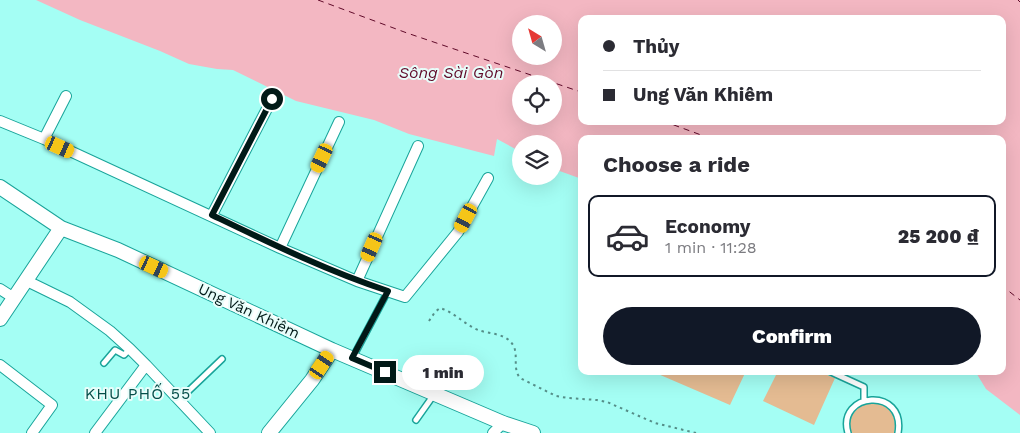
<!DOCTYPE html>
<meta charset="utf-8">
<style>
body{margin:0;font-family:"Work Sans",sans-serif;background:#f7f7f7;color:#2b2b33;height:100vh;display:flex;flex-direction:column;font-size:19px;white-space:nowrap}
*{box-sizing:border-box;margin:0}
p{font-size:16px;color:#7c7c81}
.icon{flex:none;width:28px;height:28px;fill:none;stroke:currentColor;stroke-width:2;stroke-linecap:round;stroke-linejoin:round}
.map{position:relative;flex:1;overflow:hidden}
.drawer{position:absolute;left:578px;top:135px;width:428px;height:240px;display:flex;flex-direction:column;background:#fff;border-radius:10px;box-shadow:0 5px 20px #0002}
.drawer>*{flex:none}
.top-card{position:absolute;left:578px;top:15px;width:428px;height:110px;border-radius:10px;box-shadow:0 5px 20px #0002;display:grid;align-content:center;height:110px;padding:0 25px;background:#fff}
.needle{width:32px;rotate:323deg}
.tools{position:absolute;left:512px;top:15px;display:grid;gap:10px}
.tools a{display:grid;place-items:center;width:50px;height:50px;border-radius:50%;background:#fff;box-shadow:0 5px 20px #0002;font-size:25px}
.end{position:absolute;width:22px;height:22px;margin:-11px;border:6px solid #011917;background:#fff;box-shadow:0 0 0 2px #fff}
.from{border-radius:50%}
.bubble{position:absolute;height:35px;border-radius:18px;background:#fff;box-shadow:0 5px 20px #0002;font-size:16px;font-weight:800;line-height:35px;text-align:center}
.car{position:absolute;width:15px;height:30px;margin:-15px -8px;border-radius:6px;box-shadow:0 0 4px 1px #0007;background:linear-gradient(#f5c518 24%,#345 0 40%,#f5c518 0 76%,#345 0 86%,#f5c518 0)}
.top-card b{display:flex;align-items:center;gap:18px;height:48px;font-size:19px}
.top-card b+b{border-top:1px solid #e1e1e2}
.top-card i{width:12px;height:12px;background:#2b2b33}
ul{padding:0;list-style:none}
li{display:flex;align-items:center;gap:15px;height:82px;margin:0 10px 8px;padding:0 15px;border:2px solid #e1e1e2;border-radius:10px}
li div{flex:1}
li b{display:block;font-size:19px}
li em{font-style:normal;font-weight:800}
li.active{border-color:#111827}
li>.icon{width:45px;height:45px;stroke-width:1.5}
h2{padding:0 25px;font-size:22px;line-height:60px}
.button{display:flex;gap:10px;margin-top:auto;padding:10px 25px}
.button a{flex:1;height:58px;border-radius:30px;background:#111827;color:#fff;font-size:20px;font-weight:800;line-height:58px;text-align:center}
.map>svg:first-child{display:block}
.green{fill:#e4bb92}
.water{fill:#f3b7c2;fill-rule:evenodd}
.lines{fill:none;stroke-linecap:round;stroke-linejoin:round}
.ferry{stroke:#600a29;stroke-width:1;stroke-dasharray:6 5;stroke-linecap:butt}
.lane-casing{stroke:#19a49a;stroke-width:8}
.street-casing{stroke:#19a49a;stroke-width:12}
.secondary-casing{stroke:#19a49a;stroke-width:16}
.path{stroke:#558e88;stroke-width:2;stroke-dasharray:2.5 4;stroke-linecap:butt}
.lane{stroke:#fff;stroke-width:5}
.street{stroke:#fff;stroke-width:10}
.secondary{stroke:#fff;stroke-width:14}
.route{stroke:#011917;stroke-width:6}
.labels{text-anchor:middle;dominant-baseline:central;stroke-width:4;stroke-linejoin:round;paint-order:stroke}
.street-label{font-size:15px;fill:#011917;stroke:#e8fdfa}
.water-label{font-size:16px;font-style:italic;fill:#600a29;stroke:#e8fdfa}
.neighbourhood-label{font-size:16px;letter-spacing:1px;fill:#044e49;stroke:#e8fdfa}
</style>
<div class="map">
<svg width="1020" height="433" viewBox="0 0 1020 433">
<rect width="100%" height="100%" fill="#a4fef4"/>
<path class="green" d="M651,371H746L730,405Z
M778,371H817L835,378L814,425L763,401Z
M872,402C889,405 898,415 894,433H851C846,417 857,405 872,402Z"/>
<path class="water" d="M36,0H1020V415L986,389L975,371H1001V139H581V182L579,178L554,169V144H521V152L497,139L494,156L409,134L374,120L296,101L233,70L217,69L189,64L160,51L80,20ZM581,19H1001V121H581ZM521,24H554V56H521ZM521,84H554V116H521Z"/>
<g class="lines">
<path class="ferry" d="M318,0L407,33L581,92
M1018,0L1020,2
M663,121L712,139
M1001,285L1020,300"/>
<defs>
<path id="lane" d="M353,357L388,291
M104,363L115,350L124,355L130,349
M829,371L864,387V401
M179,400L222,359
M416,420L433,396
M848,433C836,392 906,386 898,433"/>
<path id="street" d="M0,121L44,139L280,248L357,281L405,297L458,232L488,178
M44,139L66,96
M212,215L272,99
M280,248L339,122
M27,281L70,302L110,331L130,349L146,365L95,433
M357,281L418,146
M0,289L14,298
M0,365L52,405L32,433
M146,365L210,433
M493,433L503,423"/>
<path id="secondary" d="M0,187L61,228L118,250L332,350L503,423L533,433
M0,319L61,228
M269,433L312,380L332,350"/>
</defs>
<use href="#lane" class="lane-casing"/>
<use href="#street" class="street-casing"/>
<use href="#secondary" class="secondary-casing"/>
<path class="path" d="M429,321L435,312L440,308C454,312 464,324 478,330C489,334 506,333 513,345C519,355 512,368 520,378L556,396L568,398L597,400L607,402L655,423L696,433"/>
<use href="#lane" class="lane"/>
<use href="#street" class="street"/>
<use href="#secondary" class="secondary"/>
</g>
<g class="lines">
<path class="route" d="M272,99L212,215C270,243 327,271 388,291L352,358L385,372"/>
</g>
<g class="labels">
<g class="street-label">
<text transform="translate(249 311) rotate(25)">Ung Văn Khiêm</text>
</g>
<g class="water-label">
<text x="451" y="72">Sông Sài Gòn</text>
</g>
<g class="neighbourhood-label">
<text x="138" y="393">KHU PHỐ 55</text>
</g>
</g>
</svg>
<div class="tools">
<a><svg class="needle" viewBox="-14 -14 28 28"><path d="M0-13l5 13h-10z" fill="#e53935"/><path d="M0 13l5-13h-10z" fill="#7c7c81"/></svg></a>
<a><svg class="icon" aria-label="locate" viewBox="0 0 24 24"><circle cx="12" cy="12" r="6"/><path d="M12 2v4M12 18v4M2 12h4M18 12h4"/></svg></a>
<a><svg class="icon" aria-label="layers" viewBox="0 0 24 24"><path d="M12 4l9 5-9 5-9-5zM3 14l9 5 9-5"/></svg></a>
</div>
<i class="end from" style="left:272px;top:99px"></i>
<i class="end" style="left:385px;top:372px"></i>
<div class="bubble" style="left:402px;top:355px;width:82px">1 min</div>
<i class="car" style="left:60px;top:147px;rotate:114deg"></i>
<i class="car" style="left:322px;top:158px;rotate:205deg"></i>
<i class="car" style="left:466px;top:218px;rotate:208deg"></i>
<i class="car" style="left:372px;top:247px;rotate:204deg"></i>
<i class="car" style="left:154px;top:267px;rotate:115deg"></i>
<i class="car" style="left:322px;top:365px;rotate:34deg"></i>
<div class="top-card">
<b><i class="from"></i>Thủy</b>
<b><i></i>Ung Văn Khiêm</b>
</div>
<section class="drawer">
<h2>Choose a ride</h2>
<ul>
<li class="active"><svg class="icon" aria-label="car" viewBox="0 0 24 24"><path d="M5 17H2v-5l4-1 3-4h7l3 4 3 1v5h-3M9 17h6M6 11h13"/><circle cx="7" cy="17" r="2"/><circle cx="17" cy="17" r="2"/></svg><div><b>Economy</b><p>1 min · 11:28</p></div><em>25 200 ₫</em></li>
</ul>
<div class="button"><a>Confirm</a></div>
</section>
</div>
